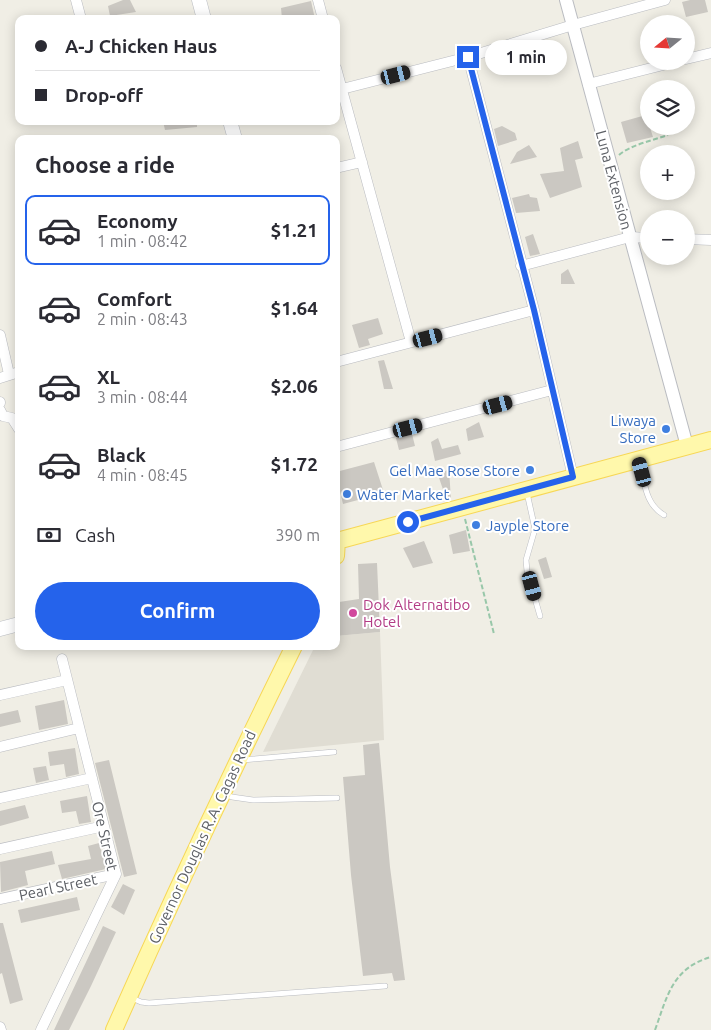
<!DOCTYPE html>
<meta charset="utf-8">
<style>
body{margin:0;font-family:Ubuntu,sans-serif;background:#f2f2f3;color:#2b2b33;height:100vh;display:flex;flex-direction:column;font-size:19px;white-space:nowrap}
*{box-sizing:border-box;margin:0}
p{font-size:16px;color:#7c7c81}
.icon{flex:none;width:28px;height:28px;fill:none;stroke:currentColor;stroke-width:2;stroke-linecap:round;stroke-linejoin:round}
.map{position:relative;flex:1;overflow:hidden}
.sheet{position:absolute;left:15px;top:135px;width:325px;height:515px;display:flex;flex-direction:column;background:#fff;border-radius:10px;box-shadow:0 2px 12px #0003}
.sheet>*{flex:none}
.top-card{position:absolute;left:15px;top:15px;width:325px;height:110px;border-radius:10px;box-shadow:0 2px 12px #0003;display:grid;align-content:center;height:110px;padding:0 20px;background:#fff}
.needle{width:32px;rotate:252deg}
.buttons{position:absolute;left:640px;top:15px;display:grid;gap:10px}
.buttons a{display:grid;place-items:center;width:55px;height:55px;border-radius:50%;background:#fff;box-shadow:0 2px 12px #0003;font-size:25px}
.end{position:absolute;width:22px;height:22px;margin:-11px;border:6px solid #2563eb;background:#fff;box-shadow:0 0 0 2px #fff}
.from{border-radius:50%}
.bubble{position:absolute;height:35px;border-radius:18px;background:#fff;box-shadow:0 2px 12px #0003;font-size:16px;font-weight:700;line-height:35px;text-align:center}
.car{position:absolute;width:15px;height:30px;margin:-15px -8px;border-radius:6px;box-shadow:0 0 4px 1px #0007;background:linear-gradient(#222 24%,#8ab4d8 0 40%,#222 0 76%,#8ab4d8 0 86%,#222 0)}
.top-card b{display:flex;align-items:center;gap:18px;height:48px;font-size:19px}
.top-card b+b{border-top:1px solid #e1e1e2}
.top-card i{width:12px;height:12px;background:#2b2b33}
ul{padding:0;list-style:none}
li{display:flex;align-items:center;gap:15px;height:70px;margin:0 10px 8px;padding:0 10px;border:2px solid transparent;border-radius:10px}
li div{flex:1}
li b{display:block;font-size:19px}
li em{font-style:normal;font-weight:700}
li.selected{border-color:#2563eb}
li>.icon{width:45px;height:45px;stroke-width:1.5}
h2{padding:0 20px;font-size:22px;line-height:60px}
.pay{display:flex;align-items:center;gap:12px;height:55px;padding:0 20px;font-size:19px}
.pay p{margin-inline-start:auto}
.primary-button{display:flex;gap:10px;margin-top:auto;padding:10px 20px}
.primary-button a{flex:1;height:58px;border-radius:30px;background:#2563eb;color:#fff;font-size:20px;font-weight:700;line-height:58px;text-align:center}
.map>svg:first-child{display:block}
.education{fill:#e0ddd3}
.building{fill:#cbc8c2}
.lines{fill:none;stroke-linecap:round;stroke-linejoin:round}
.service-casing{stroke:#babcc1;stroke-width:6}
.minor-casing{stroke:#babcc1;stroke-width:11}
.tertiary-casing{stroke:#babcc1;stroke-width:14}
.secondary-casing{stroke:#babdc3;stroke-width:15}
.primary-casing{stroke:#f7d756;stroke-width:18}
.path{stroke:#98c7a9;stroke-width:2;stroke-dasharray:5 2.5;stroke-linecap:butt}
.service{stroke:#fff;stroke-width:5}
.minor{stroke:#fff;stroke-width:10}
.tertiary{stroke:#fff;stroke-width:12}
.secondary{stroke:#fff;stroke-width:14}
.primary{stroke:#fff8ab;stroke-width:16}
.route{stroke:#2563eb;stroke-width:6}
.shop-dot{fill:#3f7fe0;stroke:#fff;stroke-width:2}
.hotel-dot{fill:#d1479c;stroke:#fff;stroke-width:2}
.labels{text-anchor:middle;dominant-baseline:central;stroke-width:4;stroke-linejoin:round;paint-order:stroke}
.street-label{font-size:15px;fill:#5d6066;stroke:#fff}
.shop-label{font-size:15px;fill:#366cbe;stroke:#fff;text-anchor:end}
.hotel-label{font-size:15px;fill:#b23c85;stroke:#fff;text-anchor:start}
</style>
<div class="map">
<svg width="711" height="1030" viewBox="0 0 711 1030">
<rect width="100%" height="100%" fill="#f0eee5"/>
<path class="education" d="M380,632L384,740L263,752L315,646H336V636Z"/>
<path class="building" d="M123,0H130L136,12L110,16L108,6Z
M690,0H705L708,12L686,17L682,2Z
M311,1L315,19H282L281,8Z
M646,115L653,137L627,143L621,122Z
M163,121H197V127L165,130Z
M502,126L515,133L517,140L498,146L494,129Z
M578,141L583,158L575,160L582,187L550,198L540,174L564,171L560,148Z
M529,145L537,157L510,164L517,152Z
M529,194L530,197L537,198L540,211L516,213L512,198Z
M533,234L540,254L530,256L525,237Z
M568,269L575,284H561V274Z
M378,318L383,334L368,339L370,345L359,348L352,325Z
M384,360L393,389H384L378,361Z
M479,422L484,437L468,441L466,429Z
M412,434L415,446L399,450L396,438Z
M438,438L442,449L458,445L461,454L435,461L431,442Z
M374,462L384,493L343,504L338,483L336,484V472Z
M449,469L451,500L447,501L438,475Z
M466,530L470,551L453,554L449,535Z
M424,541L433,563L413,568L403,548Z
M546,557L552,577L544,579L538,560Z
M377,563L380,632L336,636V608L339,602L359,599L358,564Z
M64,700L68,724L39,730L35,706Z
M18,710L21,722L0,727V714Z
M379,743L390,867L405,980L394,981L392,973L363,976L351,875L343,777L365,775L363,745Z
M75,748L79,774L66,777L64,764L50,766L48,752Z
M109,760L137,874L124,877L95,763Z
M46,766L49,780L36,783L33,768Z
M87,796L91,822L79,824L76,811L62,813L60,801Z
M25,805L29,818L0,826V811Z
M99,843L103,857H105L107,867L106,869L62,879L58,865L91,859L88,846Z
M52,851L55,864L25,871L28,885L1,892L0,862Z
M123,884L135,890L124,915L111,907Z
M77,897L80,910L21,923L18,910Z
M0,923H3L23,1000L10,1004L2,973L0,974Z
M103,926L116,932L91,986L69,1030H54Z"/>
<g class="lines">
<defs>
<path id="service" d="M639,462C645,483 645,504 664,515
M527,493L535,529L526,560L527,571L540,616
M243,760L334,752
M224,794L232,797L253,800L337,798
M132,998L141,1002L149,1003L385,986"/>
<path id="minor" d="M76,0L81,19
M318,0L323,19
M468,57L534,310L573,477
M686,59L711,53
M336,68L411,342
M588,84L679,61
M342,89L468,57L573,25L665,0
M336,168L362,162
M686,239L711,240
M521,266L630,237L649,238
M0,335L9,374
M336,362L534,310
M0,378L19,372
M0,402V403
M0,410L3,416L12,418L19,429
M336,447L552,390
M0,695L67,680
M0,747L79,728
M0,798L92,778
M0,849L104,826
M0,899L116,874
M0,1027L1,1030
M41,1030L116,874L62,659"/>
<path id="tertiary" d="M566,0L687,446"/>
<path id="secondary" d="M199,0L204,19
M230,121L235,139
M0,629L19,624"/>
<path id="primary" d="M336,556L337,541L711,440
M114,1030C171,901 231,773 294,646"/>
</defs>
<use href="#service" class="service-casing"/>
<use href="#minor" class="minor-casing"/>
<use href="#tertiary" class="tertiary-casing"/>
<use href="#secondary" class="secondary-casing"/>
<use href="#primary" class="primary-casing"/>
<path class="path" d="M619,155C630,145 654,140 668,135
M465,519L494,634
M655,1030C667,997 672,968 711,957"/>
<use href="#service" class="service"/>
<use href="#minor" class="minor"/>
<use href="#tertiary" class="tertiary"/>
<use href="#secondary" class="secondary"/>
<use href="#primary" class="primary"/>
</g>
<g class="lines">
<path class="route" d="M408,522L573,477L534,310L468,57"/>
</g>
<g class="shop-dot">
<circle cx="666" cy="429" r="5"/>
<circle cx="530" cy="470" r="5"/>
<circle cx="347" cy="494" r="5"/>
<circle cx="476" cy="525" r="5"/>
</g>
<circle class="hotel-dot" cx="353" cy="613" r="5"/>
<g class="labels">
<g class="street-label">
<text transform="translate(614 180) rotate(75)">Luna Extension</text>
<text transform="translate(105 836) rotate(77)">Ore Street</text>
<text transform="translate(202 837) rotate(-65)">Governor Douglas R.A. Cagas Road</text>
<text transform="translate(58 887) rotate(-12)">Pearl Street</text>
</g>
<g class="shop-label">
<text x="656" y="420">Liwaya<tspan x="656" dy="17">Store</tspan></text>
<text x="520" y="470">Gel Mae Rose Store</text>
<text x="357" y="494" text-anchor="start">Water Market</text>
<text x="486" y="525" text-anchor="start">Jayple Store</text>
</g>
<g class="hotel-label">
<text x="363" y="604">Dok Alternatibo<tspan x="363" dy="17">Hotel</tspan></text>
</g>
</g>
</svg>
<div class="buttons">
<a><svg class="needle" viewBox="-14 -14 28 28"><path d="M0-13l5 13h-10z" fill="#e53935"/><path d="M0 13l5-13h-10z" fill="#7c7c81"/></svg></a>
<a><svg class="icon" aria-label="layers" viewBox="0 0 24 24"><path d="M12 4l9 5-9 5-9-5zM3 14l9 5 9-5"/></svg></a>
<a>+</a>
<a>−</a>
</div>
<i class="end from" style="left:408px;top:522px"></i>
<i class="end" style="left:468px;top:57px"></i>
<div class="bubble" style="left:485px;top:40px;width:82px">1 min</div>
<i class="car" style="left:396px;top:75px;rotate:76deg"></i>
<i class="car" style="left:428px;top:338px;rotate:75deg"></i>
<i class="car" style="left:498px;top:405px;rotate:75deg"></i>
<i class="car" style="left:408px;top:428px;rotate:75deg"></i>
<i class="car" style="left:642px;top:472px;rotate:345deg"></i>
<i class="car" style="left:532px;top:586px;rotate:165deg"></i>
<div class="top-card">
<b><i class="from"></i>A-J Chicken Haus</b>
<b><i></i>Drop-off</b>
</div>
<section class="sheet">
<h2>Choose a ride</h2>
<ul>
<li class="selected"><svg class="icon" aria-label="car" viewBox="0 0 24 24"><path d="M5 17H2v-5l4-1 3-4h7l3 4 3 1v5h-3M9 17h6M6 11h13"/><circle cx="7" cy="17" r="2"/><circle cx="17" cy="17" r="2"/></svg><div><b>Economy</b><p>1 min · 08:42</p></div><em>$1.21</em></li>
<li><svg class="icon" aria-label="car" viewBox="0 0 24 24"><path d="M5 17H2v-5l4-1 3-4h7l3 4 3 1v5h-3M9 17h6M6 11h13"/><circle cx="7" cy="17" r="2"/><circle cx="17" cy="17" r="2"/></svg><div><b>Comfort</b><p>2 min · 08:43</p></div><em>$1.64</em></li>
<li><svg class="icon" aria-label="car" viewBox="0 0 24 24"><path d="M5 17H2v-5l4-1 3-4h7l3 4 3 1v5h-3M9 17h6M6 11h13"/><circle cx="7" cy="17" r="2"/><circle cx="17" cy="17" r="2"/></svg><div><b>XL</b><p>3 min · 08:44</p></div><em>$2.06</em></li>
<li><svg class="icon" aria-label="car" viewBox="0 0 24 24"><path d="M5 17H2v-5l4-1 3-4h7l3 4 3 1v5h-3M9 17h6M6 11h13"/><circle cx="7" cy="17" r="2"/><circle cx="17" cy="17" r="2"/></svg><div><b>Black</b><p>4 min · 08:45</p></div><em>$1.72</em></li>
</ul>
<div class="pay"><svg class="icon" aria-label="cash" viewBox="0 0 24 24"><path d="M3 7h18v10H3z"/><circle cx="12" cy="12" r="2"/></svg>Cash<p>390 m</p></div>
<div class="primary-button"><a>Confirm</a></div>
</section>
</div>
